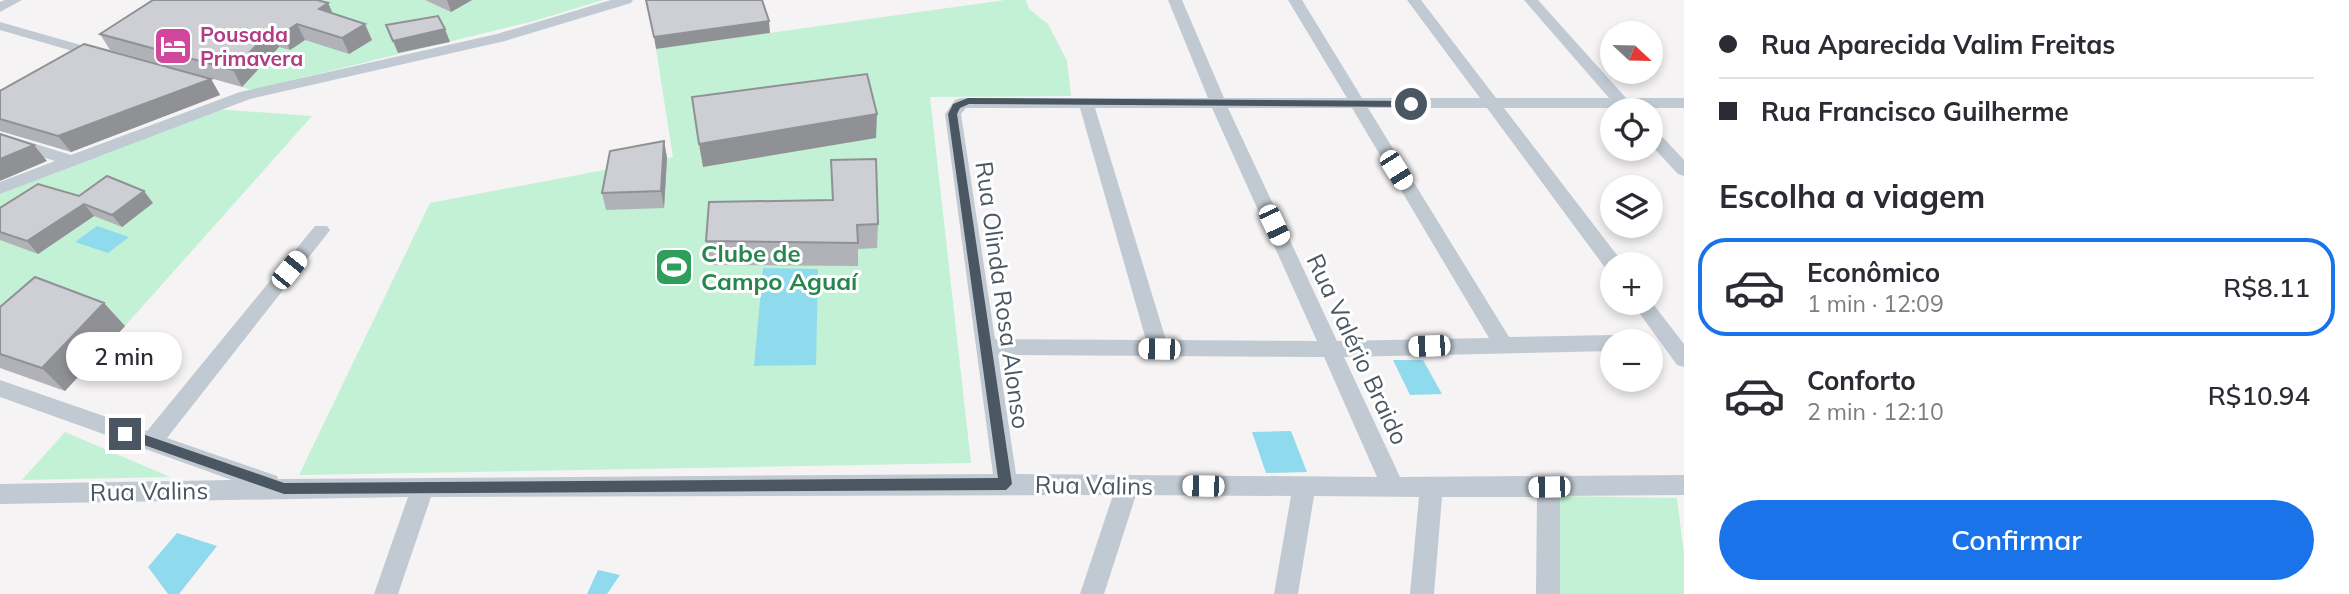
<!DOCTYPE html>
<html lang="pt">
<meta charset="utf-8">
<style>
body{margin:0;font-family:Mulish,sans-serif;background:#f7f7f7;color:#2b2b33;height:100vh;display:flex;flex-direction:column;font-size:26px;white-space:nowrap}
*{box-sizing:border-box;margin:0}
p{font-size:23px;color:#7c7c81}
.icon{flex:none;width:38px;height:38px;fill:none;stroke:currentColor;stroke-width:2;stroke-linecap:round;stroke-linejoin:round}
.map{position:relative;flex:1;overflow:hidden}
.sheet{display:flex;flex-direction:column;background:#fff;width:665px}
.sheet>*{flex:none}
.guide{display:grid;align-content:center;height:154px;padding:0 35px;background:#fff}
.needle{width:46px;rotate:112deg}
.tools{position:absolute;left:1600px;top:21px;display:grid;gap:14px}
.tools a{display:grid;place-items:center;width:63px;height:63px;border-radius:50%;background:#fff;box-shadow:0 4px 10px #0003;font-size:35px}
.end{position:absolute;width:32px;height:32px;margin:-16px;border:9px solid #4a5661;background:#fff;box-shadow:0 0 0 4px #fff}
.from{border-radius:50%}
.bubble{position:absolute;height:49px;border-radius:24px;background:#fff;box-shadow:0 4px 10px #0003;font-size:23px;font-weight:600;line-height:49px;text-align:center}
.car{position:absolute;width:21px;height:42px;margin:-21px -10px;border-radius:9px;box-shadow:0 0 5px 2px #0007;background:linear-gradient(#fff 24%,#345 0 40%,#fff 0 76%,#345 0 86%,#fff 0)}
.guide b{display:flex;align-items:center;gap:24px;height:66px;font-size:26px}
.guide b+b{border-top:2px solid #e1e1e2}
.guide i{width:18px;height:18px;background:#2b2b33}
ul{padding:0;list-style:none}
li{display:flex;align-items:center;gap:21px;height:98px;margin:0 14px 10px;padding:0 21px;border:4px solid transparent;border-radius:28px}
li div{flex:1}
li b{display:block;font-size:26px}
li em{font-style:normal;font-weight:600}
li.active{border-color:#1a73e8}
li>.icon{width:63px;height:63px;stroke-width:1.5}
h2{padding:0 35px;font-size:32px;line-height:84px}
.cta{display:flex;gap:14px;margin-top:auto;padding:14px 35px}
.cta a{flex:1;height:80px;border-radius:42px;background:#1a73e8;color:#fff;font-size:28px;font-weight:600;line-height:80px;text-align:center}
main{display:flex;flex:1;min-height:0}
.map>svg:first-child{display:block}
.green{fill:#c3f1d5}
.water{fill:#90daee}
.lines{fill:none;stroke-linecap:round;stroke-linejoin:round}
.minor{fill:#c1cad2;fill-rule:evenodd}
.wall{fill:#b0b2b7}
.shaded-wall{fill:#909195}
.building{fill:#cdcfd5;stroke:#909195;stroke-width:2}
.route{fill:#4a5661}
.labels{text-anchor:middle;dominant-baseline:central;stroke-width:6;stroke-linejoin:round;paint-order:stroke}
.far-hotel-label{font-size:21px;font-weight:bold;fill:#b23c85;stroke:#fff;text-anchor:start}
.leisure-label{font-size:24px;font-weight:bold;fill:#27864d;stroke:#fff;text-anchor:start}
.street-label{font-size:24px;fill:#4a5661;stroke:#fff}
</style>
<main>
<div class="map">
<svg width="1684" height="594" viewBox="0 0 1684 594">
<rect width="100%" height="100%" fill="#f5f3f3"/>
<path class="green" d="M268,0H603L534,21L252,90L242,87L260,68Z
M1005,0H1026L1029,9L1048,24L1067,61L1071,96L930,97L971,463L299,475L430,203L673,157L656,49Z
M214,109L312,116L125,326L57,300L0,351V194Z
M65,432L170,477L22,480Z
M1558,496L1677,498L1684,553V594H1559Z"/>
<path class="water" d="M97,226L129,237L108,253L75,242Z
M763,268L818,269L816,365L754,366Z
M1393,360H1423L1442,394L1410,395Z
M1291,431L1307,472L1266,473L1252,432Z
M177,533L217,546L179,594H168L148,567Z
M598,570L620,575L607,594H587Z"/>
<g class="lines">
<path class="minor" d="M5,0H22L0,12V2Z
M611,0H633L631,3L505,41L250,99L0,194V182L55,161L0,143V133L71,155L240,92L497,34Z
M1168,0H1182L1224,98H1347L1288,0H1302L1362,98H1480L1407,0H1421L1496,98H1609L1524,0H1538L1626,98H1684V108H1634V110H1620L1617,108H1504L1620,259L1622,264H1612V270L1606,269L1487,108H1368L1509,337L1612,335L1621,341H1612V351L1344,357L1400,477L1684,475V495L1560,496V594H1536L1537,497H1442L1434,594H1410L1419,497L1314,496L1298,594H1274L1291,496L1136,495L1104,594H1080L1113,495L431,497L398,594H374L408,497L0,504V484L232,480L0,397V380L147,431L315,226H327L330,230L327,234L167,438L277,476L278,479L993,474L945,114L955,100L961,98H1208ZM966,108H1080L1146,340L995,339L961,114ZM1095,108H1212L1317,341L1166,340ZM1228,108H1352L1489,338L1337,341ZM998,355L1324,357L1377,477L1016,474Z
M0,22L105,52L107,55L100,59L0,30Z
M1650,129L1656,130L1684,160V176L1678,174L1650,144Z
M1650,300L1684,344V367L1677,365L1632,303H1650Z"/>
</g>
<path class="wall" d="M425,0H472L451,12Z
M328,3L333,14L372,40L349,54L305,40L290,50L279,47L242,87L110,50L100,34Z
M211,79L220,95L71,152L0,131V91Z
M664,141L667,158L664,208L606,210L602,193Z
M831,160L878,224L877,248L858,249V266L709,265L706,241L832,200Z
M79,196L153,203L122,227L94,216L38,254L0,240V208Z
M0,307L125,326L65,391L0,368Z"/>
<path class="shaded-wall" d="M447,0H472L451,12Z
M328,3L335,19L319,9Z
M769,21L770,33L656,49L654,37Z
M297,24L305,40L290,50L282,34Z
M365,24L372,40L349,54L342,38Z
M445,29L450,42L398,53L393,41Z
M270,31L279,47L242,87L233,70Z
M211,79L220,95L71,152L58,136Z
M877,114L876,138L703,167L699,144Z
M664,141L667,158L664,208L661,191Z
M34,145L47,161L0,181V159Z
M144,191L153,203L122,227L112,215Z
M84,204L94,216L38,254L27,241Z
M104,303L125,326L65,391L42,368Z"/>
<path class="building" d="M153,0H317L328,3L319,9L365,24L342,38L297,24L282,34L270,31L233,70L100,34Z
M646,0H762L769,21L654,37Z
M438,16L445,29L393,41L386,25Z
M84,44L211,79L58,136L0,119V91Z
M867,74L877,114L699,144L692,97Z
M0,134L34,145L0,159Z
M664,141L661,191L602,193L610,151Z
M876,159L878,224L857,225L858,243L706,241L709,202L833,200L831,160Z
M107,176L144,191L112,215L84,204L27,241L0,232V208L38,184L79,196Z
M35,277L104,303L42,368L0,354V307Z"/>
<path class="route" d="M968,98L1411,101L1415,104L1411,107L969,104L960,108L957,114L1012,484L1006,490L284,494L121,437L119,434L125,428L284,483L998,478L948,114L953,104Z"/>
<defs>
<symbol id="hotel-square" viewBox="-11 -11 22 22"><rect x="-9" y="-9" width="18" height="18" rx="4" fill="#d1479c" stroke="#fff"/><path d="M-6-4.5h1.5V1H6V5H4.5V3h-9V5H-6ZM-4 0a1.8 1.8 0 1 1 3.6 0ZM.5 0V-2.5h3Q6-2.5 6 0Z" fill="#fff"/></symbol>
<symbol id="stadium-square" viewBox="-11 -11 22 22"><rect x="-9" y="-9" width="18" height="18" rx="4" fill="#2e9e5b" stroke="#fff"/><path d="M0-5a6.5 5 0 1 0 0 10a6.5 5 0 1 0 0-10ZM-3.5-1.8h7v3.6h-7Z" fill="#fff"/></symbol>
</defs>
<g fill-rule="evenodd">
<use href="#hotel-square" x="151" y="24" width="44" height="44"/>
<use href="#stadium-square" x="652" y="245" width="44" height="44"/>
</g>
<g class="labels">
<g class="far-hotel-label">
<text x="200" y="34">Pousada<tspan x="200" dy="24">Primavera</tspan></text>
</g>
<g class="leisure-label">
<text x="701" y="253">Clube de<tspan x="701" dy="28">Campo Aguaí</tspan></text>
</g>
<g class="street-label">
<text transform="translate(1003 295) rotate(82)">Rua Olinda Rosa Alonso</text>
<text transform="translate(1358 349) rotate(65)">Rua Valério Braido</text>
<text transform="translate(1094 485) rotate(1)">Rua Valins</text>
<text transform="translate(149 491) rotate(-1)">Rua Valins</text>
</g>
</g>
</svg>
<div class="tools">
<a><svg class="needle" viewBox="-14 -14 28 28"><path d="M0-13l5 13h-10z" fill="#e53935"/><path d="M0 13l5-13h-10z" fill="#7c7c81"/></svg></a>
<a><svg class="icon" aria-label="locate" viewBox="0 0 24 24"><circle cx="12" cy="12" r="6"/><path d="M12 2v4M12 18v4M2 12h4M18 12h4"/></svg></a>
<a><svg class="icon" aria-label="layers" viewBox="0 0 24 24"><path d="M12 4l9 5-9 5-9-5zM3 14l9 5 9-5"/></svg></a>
<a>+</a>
<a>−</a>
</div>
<i class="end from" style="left:1411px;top:104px"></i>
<i class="end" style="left:125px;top:434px"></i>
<div class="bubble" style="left:66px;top:332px;width:116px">2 min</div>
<i class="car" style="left:1396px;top:170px;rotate:148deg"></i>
<i class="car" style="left:1274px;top:225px;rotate:155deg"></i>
<i class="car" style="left:289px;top:270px;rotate:39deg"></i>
<i class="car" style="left:1429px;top:346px;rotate:268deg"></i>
<i class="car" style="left:1159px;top:349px;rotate:271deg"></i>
<i class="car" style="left:1203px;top:486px;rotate:271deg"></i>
<i class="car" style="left:1549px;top:487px;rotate:269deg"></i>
</div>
<section class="sheet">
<div class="guide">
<b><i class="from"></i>Rua Aparecida Valim Freitas</b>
<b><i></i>Rua Francisco Guilherme</b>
</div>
<h2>Escolha a viagem</h2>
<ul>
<li class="active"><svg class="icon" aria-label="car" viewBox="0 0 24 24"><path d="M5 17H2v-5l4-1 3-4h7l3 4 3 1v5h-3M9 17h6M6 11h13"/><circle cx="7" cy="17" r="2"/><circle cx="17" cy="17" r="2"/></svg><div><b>Econômico</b><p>1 min · 12:09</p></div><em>R$8.11</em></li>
<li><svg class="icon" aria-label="car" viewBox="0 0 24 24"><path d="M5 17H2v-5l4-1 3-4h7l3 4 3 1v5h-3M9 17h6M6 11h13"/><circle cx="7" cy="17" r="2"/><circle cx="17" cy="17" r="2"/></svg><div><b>Conforto</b><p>2 min · 12:10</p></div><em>R$10.94</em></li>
</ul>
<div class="cta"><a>Confirmar</a></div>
</section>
</main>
